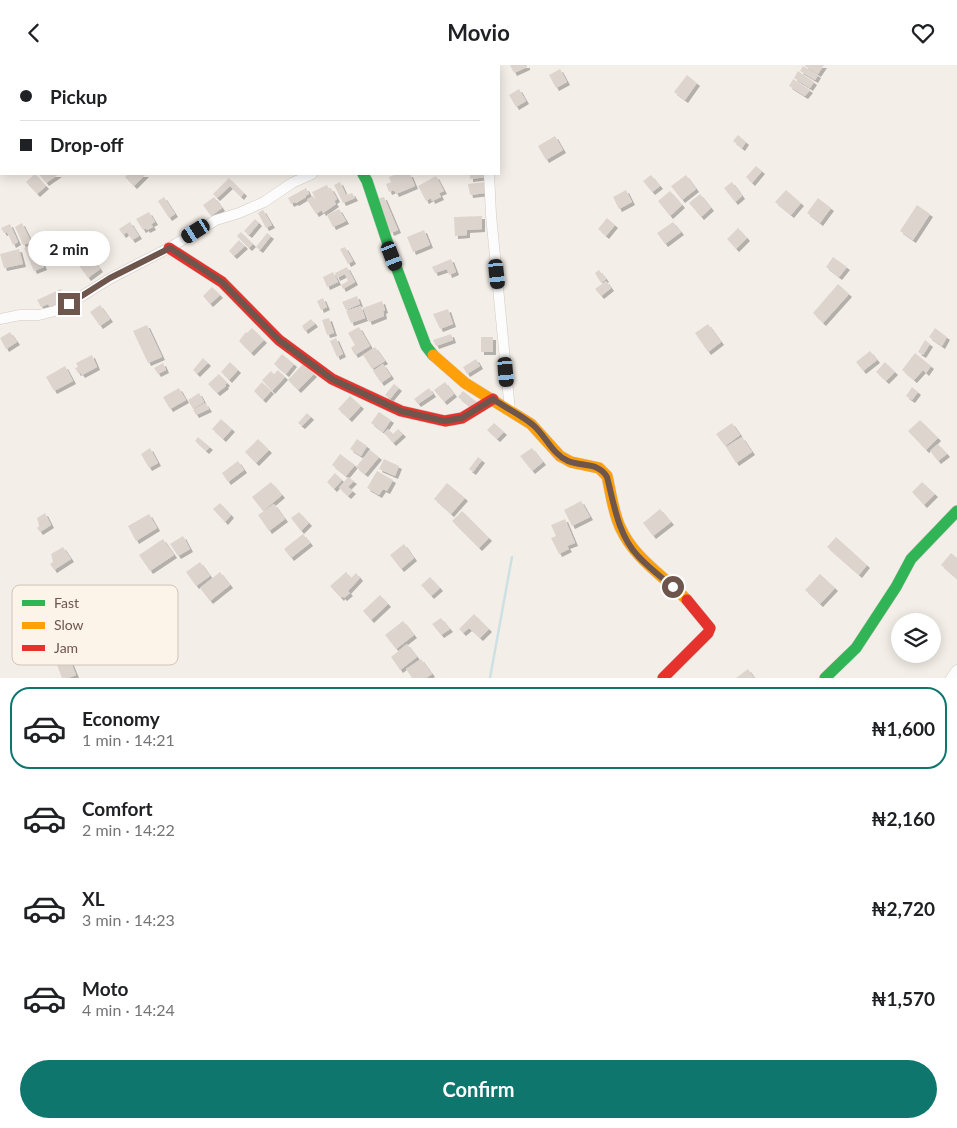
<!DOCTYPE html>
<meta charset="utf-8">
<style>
body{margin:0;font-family:Lato,sans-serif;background:#f6f6f6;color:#202124;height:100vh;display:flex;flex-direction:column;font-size:19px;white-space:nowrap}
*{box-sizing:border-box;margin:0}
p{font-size:16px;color:#757577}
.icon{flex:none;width:28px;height:28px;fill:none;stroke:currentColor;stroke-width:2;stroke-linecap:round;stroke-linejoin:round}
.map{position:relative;height:613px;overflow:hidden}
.panel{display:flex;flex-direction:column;background:#fff;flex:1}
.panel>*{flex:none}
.hud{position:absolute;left:0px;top:0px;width:500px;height:110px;box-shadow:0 2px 12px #0003;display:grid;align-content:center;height:110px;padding:0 20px;background:#fff}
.fabs{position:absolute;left:891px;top:548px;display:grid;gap:10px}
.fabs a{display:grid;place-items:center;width:50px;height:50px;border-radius:50%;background:#fff;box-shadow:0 2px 12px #0003;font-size:25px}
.end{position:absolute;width:22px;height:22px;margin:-11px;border:6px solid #6e564d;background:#fff;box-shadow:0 0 0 2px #fff}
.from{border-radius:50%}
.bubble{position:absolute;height:35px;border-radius:18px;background:#fff;box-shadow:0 2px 12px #0003;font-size:16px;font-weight:700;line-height:35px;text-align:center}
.car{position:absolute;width:15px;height:30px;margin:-15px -8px;border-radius:6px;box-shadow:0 0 4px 1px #0007;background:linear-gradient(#222 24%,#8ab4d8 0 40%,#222 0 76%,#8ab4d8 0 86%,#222 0)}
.hud b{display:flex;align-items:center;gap:18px;height:48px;font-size:19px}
.hud b+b{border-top:1px solid #e0e0e0}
.hud i{width:12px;height:12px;background:#202124}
ul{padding:9px 0 0;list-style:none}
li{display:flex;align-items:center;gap:15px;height:82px;margin:0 10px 8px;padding:0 10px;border:2px solid transparent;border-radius:20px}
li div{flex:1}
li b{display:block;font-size:19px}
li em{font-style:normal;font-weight:700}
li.current{border-color:#0f766e}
li>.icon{width:45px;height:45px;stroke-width:1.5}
.cta{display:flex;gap:10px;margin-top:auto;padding:10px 20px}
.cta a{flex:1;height:58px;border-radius:30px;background:#0f766e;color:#fff;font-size:20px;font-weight:700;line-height:58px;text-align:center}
header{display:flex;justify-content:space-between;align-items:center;height:65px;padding:0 20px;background:#fff;font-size:22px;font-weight:700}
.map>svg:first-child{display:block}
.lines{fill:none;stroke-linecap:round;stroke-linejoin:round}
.stream{stroke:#cce2e2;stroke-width:2.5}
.building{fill:#ddd4ce;filter:url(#shadow)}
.street-casing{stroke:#d1cac4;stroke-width:11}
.fast-casing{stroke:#d2cbc5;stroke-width:12}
.slow-casing{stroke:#d2cbc5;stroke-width:12}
.jam-casing{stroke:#d2cbc5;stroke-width:12}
.street{stroke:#fdfcfc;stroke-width:10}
.fast{stroke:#30b455;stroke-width:11}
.slow{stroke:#ff9f0a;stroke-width:11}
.jam{stroke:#e5322d;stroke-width:11}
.route{stroke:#6e564d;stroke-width:6}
.key{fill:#fcf3e9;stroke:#d1c4ba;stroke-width:1}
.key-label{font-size:14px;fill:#6e564d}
</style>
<header><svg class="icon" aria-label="back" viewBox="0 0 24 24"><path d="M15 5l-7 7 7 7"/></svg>Movio<svg class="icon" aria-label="heart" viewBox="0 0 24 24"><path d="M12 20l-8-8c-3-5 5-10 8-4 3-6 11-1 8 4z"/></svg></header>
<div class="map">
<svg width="957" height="613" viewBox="0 0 957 613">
<defs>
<filter id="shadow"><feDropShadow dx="3" dy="3" stdDeviation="0" flood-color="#0004"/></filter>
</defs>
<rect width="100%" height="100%" fill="#f4eee8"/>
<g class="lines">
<path class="stream" d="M490,613L512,492"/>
</g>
<path class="building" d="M510,0H527V2L514,8Z
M805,0H824L818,9L805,1Z
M803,1L818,10L815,15L800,6Z
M560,4L567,17L556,23L549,10Z
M798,6L814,17L810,23L794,13Z
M687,10L697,18L685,35L674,27Z
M793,14L810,25L805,31L789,21Z
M519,24L526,36L516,42L509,30Z
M738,70L746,77L742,83L733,76Z
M555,71L563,85L546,95L538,81Z
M756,101L762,106L752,118L746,112Z
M35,109L46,121L37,129L26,117Z
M39,109H59L46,118Z
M128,109H146L134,121L125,112Z
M397,109H410L415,121L396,129L394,125L389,127L386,119L391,117L389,112Z
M470,109H487V112L470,114Z
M651,110L660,121L652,127L643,116Z
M686,110L696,124L682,135L671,121Z
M436,111L444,126L439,128L441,132L432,136L431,133L426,136L418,121Z
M229,113L244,128L241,132L230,121L217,133L213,129Z
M340,117L346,130L352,128L355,133L343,138L334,120Z
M485,117L486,128L470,130L468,119Z
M732,117L742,131L735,137L724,123Z
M327,120L329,124L331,123L337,134L334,136L336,139L323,148L312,127Z
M306,123L309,129L305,131L306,132L296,138L295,137L291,139L288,133Z
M626,125L632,137L619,144L613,132Z
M786,125L801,138L791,150L775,137Z
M670,126L682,140L670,151L658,136Z
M700,129L711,143L701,152L689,138Z
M313,131L322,145L316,149L307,135Z
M164,132L175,149L169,153L158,136Z
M214,132L222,143L211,151L203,140Z
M384,132L398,165L391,168L377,134Z
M818,133L831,143L820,158L807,148Z
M917,140L930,149L913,175L900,166Z
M339,144L346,156L333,162L327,150Z
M263,145L272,160L266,163L258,148Z
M149,147L155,157L151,159L153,162L147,165L146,163L143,165L136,154Z
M482,151V164L467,165V170L455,171L454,152Z
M607,153L615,160L606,171L598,164Z
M255,154L259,158L249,170L244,166Z
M130,157L139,171L132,175L127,167L123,170L119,164Z
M673,157L681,167L665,179L657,168Z
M22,158L31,177L23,180L15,162Z
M10,159L18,177L13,180L7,167L4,168L1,163Z
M738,163L747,173L736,184L727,174Z
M424,165L430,180L413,187L407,172Z
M241,167L253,179L249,183L237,171Z
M267,168L271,171L260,185L256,182Z
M239,175L245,181L234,191L229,186Z
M35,179L44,202L34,206L24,183Z
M345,182L353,196L348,199L340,184Z
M19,184L23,199L4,203L0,189Z
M87,186L100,204L88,213L75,195Z
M833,192L847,202L839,212L826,202Z
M451,194L456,207L449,210L447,204L435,208L432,202Z
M347,202L355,217L343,224L341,220L348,216L345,209L337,213L335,208Z
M599,205L606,214L601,218L595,208Z
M333,207L338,217L327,222L323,212Z
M606,216L611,223L601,231L595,224Z
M838,219L849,229L823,258L813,248Z
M212,222L220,230L210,239L203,231Z
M61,224L64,232L55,236L57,239L50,242L48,239L41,242L37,235Z
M357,231L360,239L346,245L342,237Z
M323,233L327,242L321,245L317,236Z
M382,236L385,245L383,246L384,251L369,257L363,243Z
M100,240L110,254L100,261L90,247Z
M361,241L365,253L351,258L346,246Z
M448,244L453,259L440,264L433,249Z
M329,253L334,268L327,270L322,255Z
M311,254L315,259L305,266L302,261Z
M708,259L721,277L708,287L695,268Z
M147,260L162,292L148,298L133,266Z
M359,262L370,281L355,290L351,283L355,280L348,268Z
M252,263L264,275L251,288L239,276L246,267L247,268Z
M935,263L947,272L942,281L929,272Z
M10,267L17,277L6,284L0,273Z
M451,269L453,275L436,281L433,275Z
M481,272H493V287H481Z
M336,273L343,289L337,292L330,276Z
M925,275L930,279L923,290L918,287Z
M375,282L385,296L372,304L363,290Z
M870,286L877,295L863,306L856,297Z
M915,288L931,301L926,308L923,305L914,315L902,305Z
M282,289L294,299L286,309L274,299Z
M92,290L97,302L82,310L80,307L78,308L75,303L78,302L76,298Z
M203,293L208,298L197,309L193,305Z
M476,294L480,301L467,309L463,302Z
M230,297L238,305L229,315L221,307Z
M885,297L895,307L886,316L876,307Z
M163,298L166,305L158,309L154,303Z
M303,299L314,309L298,325L288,315Z
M383,299L391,311L381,318L373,306Z
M65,301L73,316L54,326L46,312Z
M278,305L285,312L272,326L262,315L271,306L274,309Z
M219,309L227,318L225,320L226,321L217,328L208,319Z
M262,317L271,326L263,335L254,326Z
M445,317L454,329L444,337L434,325Z
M394,319L399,323L390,334L385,330Z
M912,322L918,327L912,335L906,331Z
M179,323L186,335L170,344L163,332Z
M429,323L433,329L418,339L414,334Z
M463,326L478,338L473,344L458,332Z
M199,328L204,337L193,344L188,335Z
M350,331L361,341L349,354L338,344Z
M205,338L209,344L196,350L193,345Z
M379,347L391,355L383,367L371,358Z
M307,348L311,352L302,361L298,358Z
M221,354L232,364L223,374L212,364Z
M920,355L938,373L926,385L908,366Z
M494,358L504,367L497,374L487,365Z
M732,358L740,370L725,381L716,369Z
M388,364L393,369L398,364L403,369L393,378L384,368Z
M198,372L210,382L206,386L195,376Z
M742,372L752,387L736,398L726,382Z
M258,374L269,385L256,398L245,387Z
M357,374L367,381L361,391L350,384Z
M938,379L947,389L938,396L930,386Z
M150,383L158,398L149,403L141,389Z
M532,383L543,397L532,406L520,391Z
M370,385L379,392L365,409L356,402Z
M340,389L355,400L346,411L332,400Z
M478,392L482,395L473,407L469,404Z
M384,394L399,401L395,411L379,404Z
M238,396L244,405L228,417L222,408Z
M377,406L393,415L387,426L383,424L379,430L367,423Z
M335,408L342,415L334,424L327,417Z
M348,412L354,416L348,422L353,426L348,431L339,423Z
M271,417L282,430L263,446L252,432Z
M922,417L935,429L924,440L912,427Z
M447,418L465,433L451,449L434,434Z
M581,436L590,452L572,461L564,445Z
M220,438L231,450L225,457L213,444Z
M274,439L285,454L269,466L258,450Z
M660,444L671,457L653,471L643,458Z
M462,446L489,473L479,483L452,456Z
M299,447L309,458L301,466L291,453Z
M45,448L51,460L40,467L37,463L39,461L37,453Z
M149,449L157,463L136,476L128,461Z
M565,454L575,478L567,481L569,484L559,489L551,473L556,471L551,460Z
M303,469L310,478L291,493L284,484Z
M183,471L190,484L178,491L170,479Z
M836,472L867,500L859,510L827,482Z
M163,474L174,490L150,506L139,490Z
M404,479L414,493L401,504L390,490Z
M63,482L71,494L54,505L50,499L53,497L51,489Z
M951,488L957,493V514L941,500Z
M200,497L210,511L196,521L186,507Z
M220,507L230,520L210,536L200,523Z
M346,507L351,513L356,508L360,513L348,526L350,528L344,533L342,531L341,533L330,521Z
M820,509L835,523L820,539L805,525Z
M430,512L440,523L431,531L421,520Z
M380,530L388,539L371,555L363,546Z
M474,549L489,564L480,573L469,563L463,568L459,564Z
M441,553L450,564L441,570L432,559Z
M403,556L414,570L396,584L385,570Z
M407,579L417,592L400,605L391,592Z
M421,594L432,609L426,613H412L406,604Z
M70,595L76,610L68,613H62L57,600Z
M748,604L754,613H736Z"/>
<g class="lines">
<defs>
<path id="street" d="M275,0L276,1
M482,0V1
M489,109L491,150L510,346
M0,254L20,250H39L55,246L69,239L111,213L169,183L216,155L239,148L264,137L292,118L312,109
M951,613L957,605"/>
<path id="fast" d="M363,109L367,116L392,191L426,281L433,290
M825,613L856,583L896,522L911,494L957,446"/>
<path id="slow" d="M433,290L465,318L531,359L560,391L571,397L599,403L607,411C611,428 613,448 621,464C635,494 664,511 687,535"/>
<path id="jam" d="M169,183L222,217L279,275L332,314L401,346L445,356L462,353L493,334
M663,613L708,568L710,563L687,535"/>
</defs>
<use href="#street" class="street-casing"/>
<use href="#fast" class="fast-casing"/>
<use href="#slow" class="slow-casing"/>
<use href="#jam" class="jam-casing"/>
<use href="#street" class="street"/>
<use href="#fast" class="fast"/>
<use href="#slow" class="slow"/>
<use href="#jam" class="jam"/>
</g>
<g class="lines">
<path class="route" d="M69,239L110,213L170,183L222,217L279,275L332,314L401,346L444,356L462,353L493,334C504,342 523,351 533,360C546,371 552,389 568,396C582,402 599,397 607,412C614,439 618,470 638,491C648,502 661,512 673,522"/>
</g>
<rect x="12" y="520" width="166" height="80" rx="8" class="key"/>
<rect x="22" y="535" width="23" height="6" fill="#30b455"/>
<rect x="22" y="557" width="23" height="7" fill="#ff9f0a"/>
<rect x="22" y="580" width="23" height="6" fill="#e5322d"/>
<g class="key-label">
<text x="54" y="543">Fast</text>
<text x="54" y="565">Slow</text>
<text x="54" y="588">Jam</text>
</g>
</svg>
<div class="fabs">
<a><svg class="icon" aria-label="layers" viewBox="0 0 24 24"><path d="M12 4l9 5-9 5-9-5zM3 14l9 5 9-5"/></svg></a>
</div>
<i class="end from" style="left:673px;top:522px"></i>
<i class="end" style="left:69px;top:239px"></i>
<div class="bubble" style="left:28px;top:166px;width:82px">2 min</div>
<i class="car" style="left:196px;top:166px;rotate:238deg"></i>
<i class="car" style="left:392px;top:191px;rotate:159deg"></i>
<i class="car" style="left:497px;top:209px;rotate:174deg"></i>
<i class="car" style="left:506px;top:307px;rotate:175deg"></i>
<div class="hud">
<b><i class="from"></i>Pickup</b>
<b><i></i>Drop-off</b>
</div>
</div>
<section class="panel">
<ul>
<li class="current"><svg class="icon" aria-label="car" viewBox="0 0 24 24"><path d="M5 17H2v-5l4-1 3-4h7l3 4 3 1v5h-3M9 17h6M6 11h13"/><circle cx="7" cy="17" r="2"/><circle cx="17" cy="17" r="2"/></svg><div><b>Economy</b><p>1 min · 14:21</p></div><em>₦1,600</em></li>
<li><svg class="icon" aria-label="car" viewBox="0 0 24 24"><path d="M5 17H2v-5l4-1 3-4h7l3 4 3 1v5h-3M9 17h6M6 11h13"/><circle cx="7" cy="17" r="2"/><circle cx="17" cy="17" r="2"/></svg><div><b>Comfort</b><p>2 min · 14:22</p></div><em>₦2,160</em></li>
<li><svg class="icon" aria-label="car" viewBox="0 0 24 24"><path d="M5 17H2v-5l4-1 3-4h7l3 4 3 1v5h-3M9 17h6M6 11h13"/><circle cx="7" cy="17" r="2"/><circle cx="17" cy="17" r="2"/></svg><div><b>XL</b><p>3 min · 14:23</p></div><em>₦2,720</em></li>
<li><svg class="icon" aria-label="car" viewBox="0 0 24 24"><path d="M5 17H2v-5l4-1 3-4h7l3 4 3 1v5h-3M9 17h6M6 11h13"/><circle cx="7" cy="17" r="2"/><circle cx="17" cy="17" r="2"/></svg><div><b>Moto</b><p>4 min · 14:24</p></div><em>₦1,570</em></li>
</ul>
<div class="cta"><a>Confirm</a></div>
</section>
